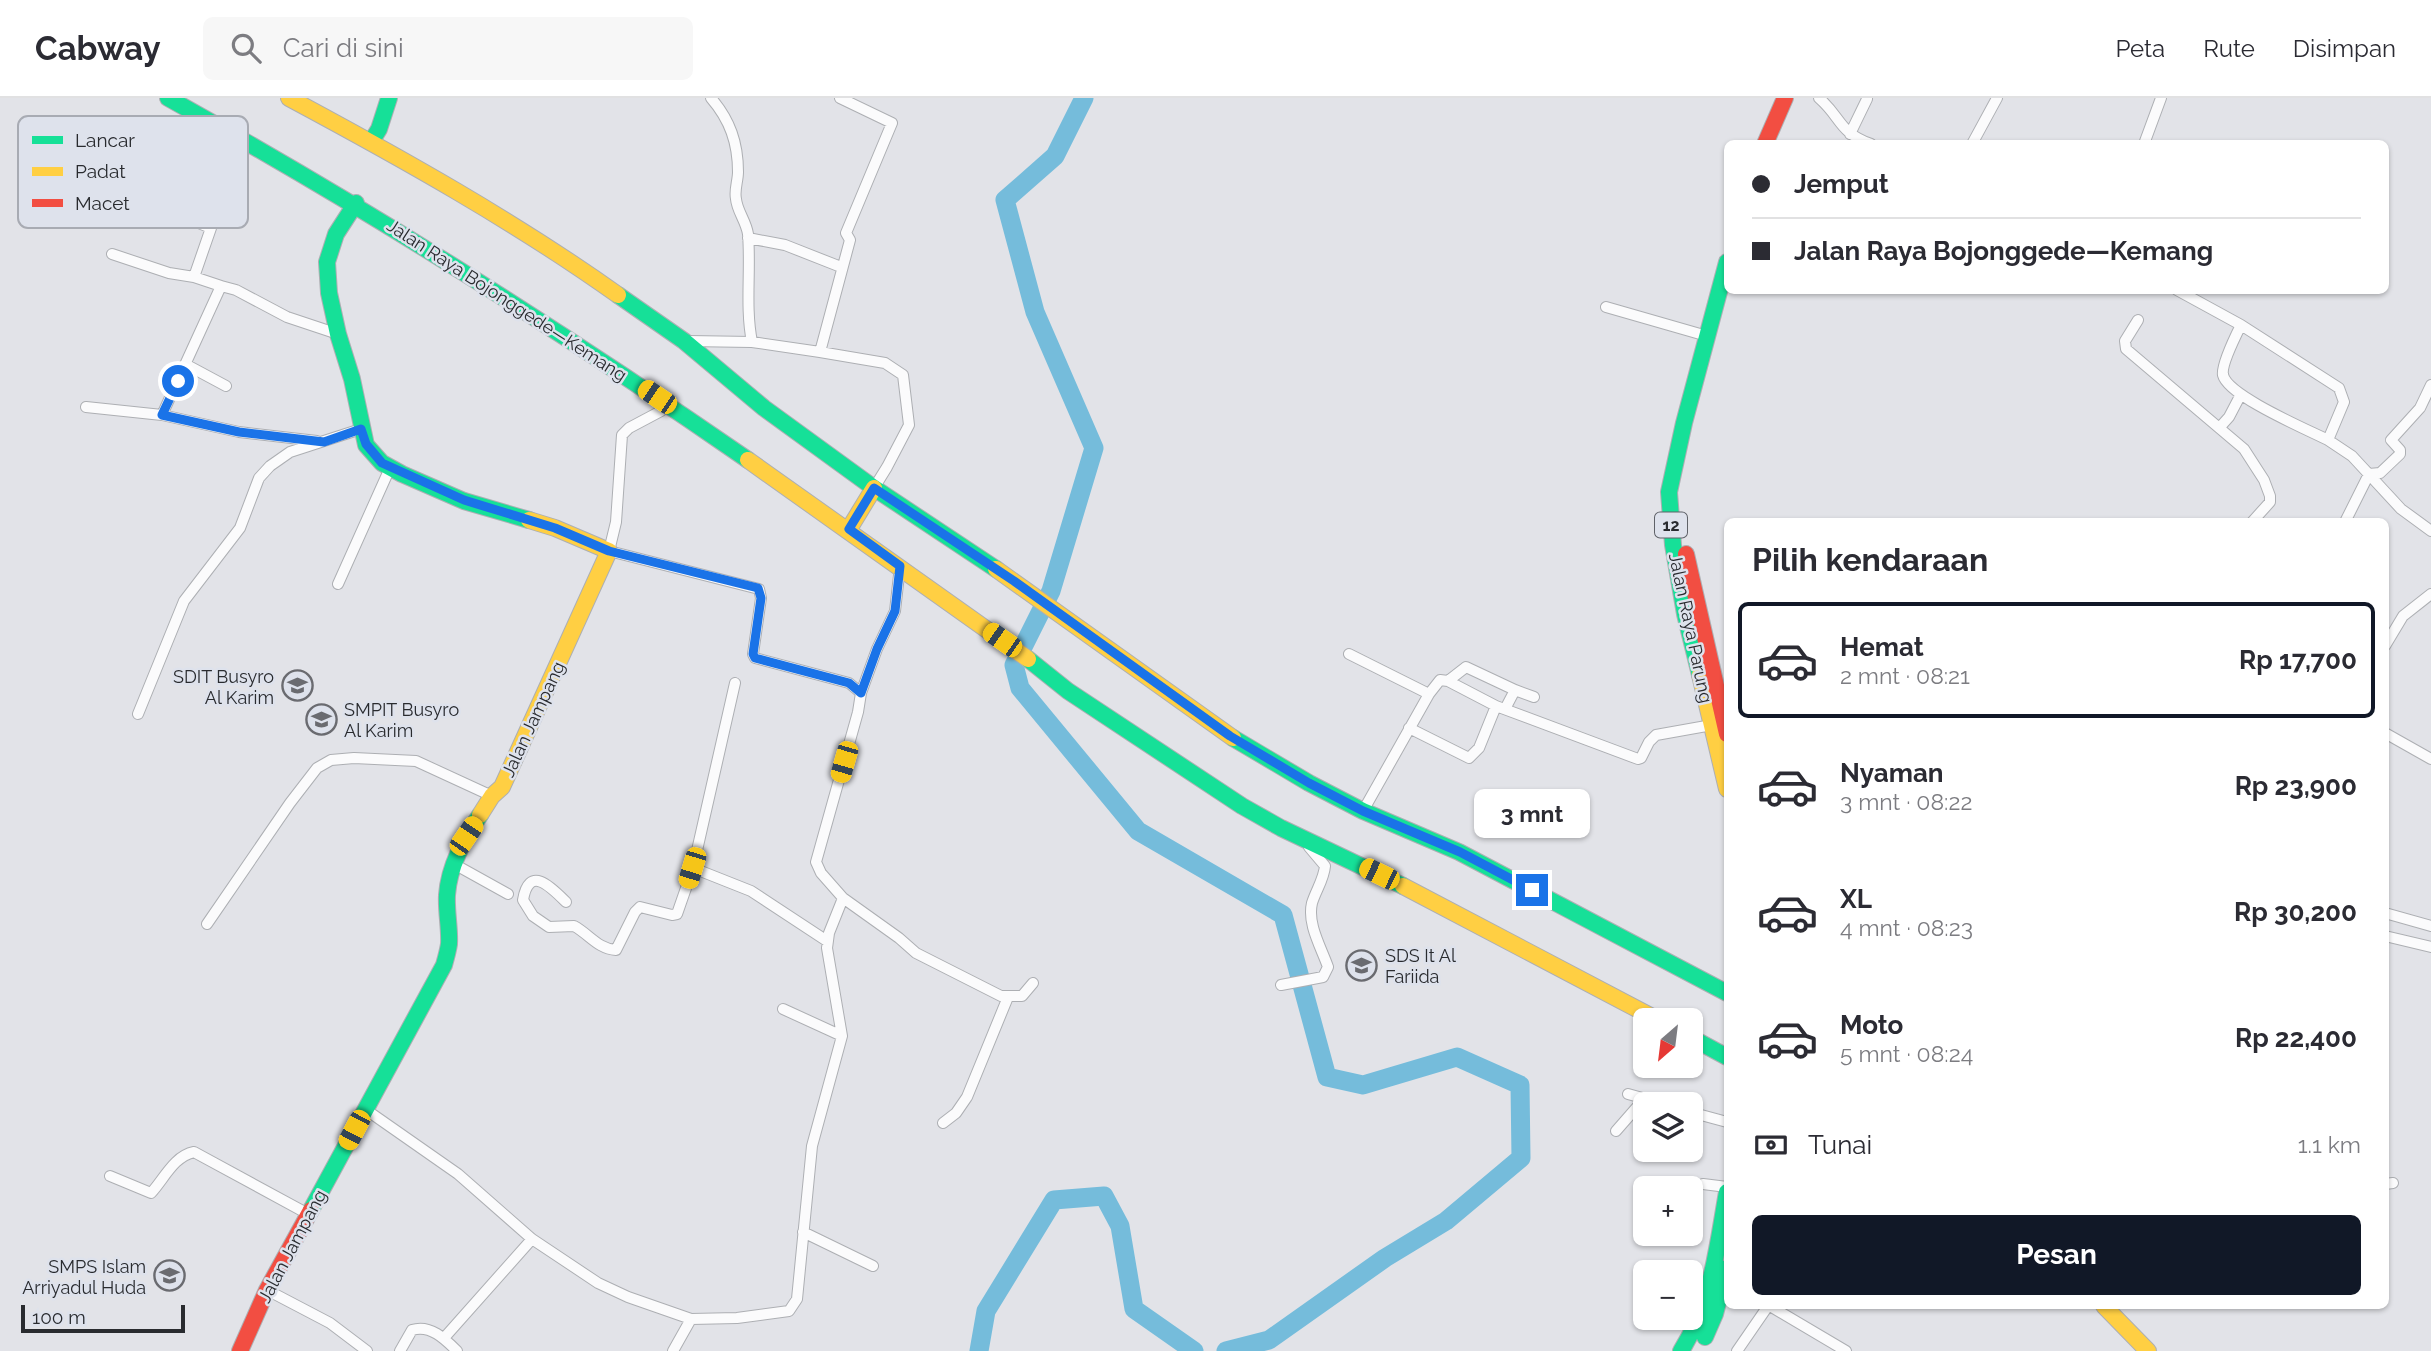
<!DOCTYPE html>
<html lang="id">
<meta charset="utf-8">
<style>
body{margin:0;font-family:Raleway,sans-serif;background:#f7f7f7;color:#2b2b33;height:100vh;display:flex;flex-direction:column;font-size:26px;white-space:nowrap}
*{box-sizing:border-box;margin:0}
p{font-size:23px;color:#7c7c81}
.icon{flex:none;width:38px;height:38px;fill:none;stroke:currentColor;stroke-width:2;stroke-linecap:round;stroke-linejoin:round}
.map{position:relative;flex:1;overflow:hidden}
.details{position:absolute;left:1724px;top:420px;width:665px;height:791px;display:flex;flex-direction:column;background:#fff;border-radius:10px;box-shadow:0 2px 5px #0004}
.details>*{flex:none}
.guide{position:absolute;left:1724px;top:42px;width:665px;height:154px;border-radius:10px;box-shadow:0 2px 5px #0004;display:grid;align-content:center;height:154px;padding:0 28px;background:#fff}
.needle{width:46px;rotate:208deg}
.buttons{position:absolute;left:1633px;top:910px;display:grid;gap:14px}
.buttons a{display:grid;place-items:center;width:70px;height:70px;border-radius:10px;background:#fff;box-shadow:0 2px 5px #0004;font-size:35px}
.scale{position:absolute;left:21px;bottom:18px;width:164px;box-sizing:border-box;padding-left:7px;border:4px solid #292b2f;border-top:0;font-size:19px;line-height:24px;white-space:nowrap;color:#292b2f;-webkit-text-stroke:5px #dee2ec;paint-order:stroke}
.end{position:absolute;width:32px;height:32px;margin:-16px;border:9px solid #1a73e8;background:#fff;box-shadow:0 0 0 4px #fff}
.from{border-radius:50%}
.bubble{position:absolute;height:49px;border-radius:10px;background:#fff;box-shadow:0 2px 5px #0004;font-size:23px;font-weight:700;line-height:49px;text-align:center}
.car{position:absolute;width:21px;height:42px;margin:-21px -10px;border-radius:9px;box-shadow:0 0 5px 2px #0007;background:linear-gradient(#f5c518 24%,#345 0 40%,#f5c518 0 76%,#345 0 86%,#f5c518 0)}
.guide b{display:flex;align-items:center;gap:24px;height:66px;font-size:26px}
.guide b+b{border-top:2px solid #e1e1e2}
.guide i{width:18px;height:18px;background:#2b2b33}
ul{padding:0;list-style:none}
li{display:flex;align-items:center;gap:21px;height:116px;margin:0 14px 10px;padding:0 14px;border:4px solid transparent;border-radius:10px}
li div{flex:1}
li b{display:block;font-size:26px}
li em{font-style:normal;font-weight:700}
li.active{border-color:#111827}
li>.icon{width:63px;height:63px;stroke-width:1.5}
h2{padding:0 28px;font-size:32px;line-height:84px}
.pay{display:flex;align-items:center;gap:18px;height:77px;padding:0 28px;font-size:26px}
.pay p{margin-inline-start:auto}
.action{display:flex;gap:14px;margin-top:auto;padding:14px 28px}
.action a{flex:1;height:80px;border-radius:10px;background:#111827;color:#fff;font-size:28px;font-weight:700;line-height:80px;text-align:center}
header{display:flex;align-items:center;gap:42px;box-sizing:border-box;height:98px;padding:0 35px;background:#fff;border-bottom:2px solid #e1e1e2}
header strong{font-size:33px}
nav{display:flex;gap:38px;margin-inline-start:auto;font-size:24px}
.search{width:490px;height:63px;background:#f7f7f7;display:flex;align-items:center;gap:18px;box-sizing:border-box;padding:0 24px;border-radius:10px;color:#7c7c81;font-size:26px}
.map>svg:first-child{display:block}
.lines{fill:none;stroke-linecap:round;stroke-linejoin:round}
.river{stroke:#75bcdb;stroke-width:19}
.street-casing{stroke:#adafb3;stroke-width:12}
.fast-casing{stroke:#adafb3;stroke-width:18}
.slow-casing{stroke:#adafb3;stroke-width:18}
.jam-casing{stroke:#adafb3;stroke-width:18}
.street{stroke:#fbfbfc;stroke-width:10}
.fast{stroke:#16e098;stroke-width:16}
.slow{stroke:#ffcf43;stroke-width:16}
.jam{stroke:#f24e42;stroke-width:16}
.route{stroke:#1a73e8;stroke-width:9}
.labels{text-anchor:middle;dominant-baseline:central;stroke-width:5;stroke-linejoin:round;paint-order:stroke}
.shield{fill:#dee2ec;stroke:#5f6268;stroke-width:2}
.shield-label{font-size:16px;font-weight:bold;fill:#292b2f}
.street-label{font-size:18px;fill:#292b2f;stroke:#dee2ec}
.poi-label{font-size:18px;fill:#292b2f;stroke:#dee2ec;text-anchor:end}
.key{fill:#dee2ec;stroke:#a8abb3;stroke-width:2}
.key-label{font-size:19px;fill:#292b2f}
</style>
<header>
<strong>Cabway</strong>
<div class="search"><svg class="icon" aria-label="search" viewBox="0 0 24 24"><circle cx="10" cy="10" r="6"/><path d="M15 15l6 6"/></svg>Cari di sini</div>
<nav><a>Peta</a><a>Rute</a><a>Disimpan</a></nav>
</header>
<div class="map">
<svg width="2431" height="1253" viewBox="0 0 2431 1253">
<rect width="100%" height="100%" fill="#e2e3e8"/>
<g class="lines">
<path class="river" d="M1084,0L1055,58L1005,102L1035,214L1094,350L1051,493L1014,567L1020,590L1138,733L1283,817L1327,979L1363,987L1457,959L1520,987L1521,1060L1446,1123L1385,1160L1269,1242L1226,1253
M979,1253L986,1213L1054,1102L1104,1098L1120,1128L1134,1211L1194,1253"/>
<defs>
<path id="street" d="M711,0C730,22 738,45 738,74C738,83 734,92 736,101C737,113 746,123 748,136C751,172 745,209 752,244
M1819,0C1842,20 1838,34 1871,46
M1850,36L1867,1
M1972,46L1997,0
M2144,46L2161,0
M184,119L211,130L194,179
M748,140L785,147L841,169
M112,156L169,175L194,179L221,188L162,317
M221,188L236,192L287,219L338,236
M2177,192L2241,227L2339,290L2344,304L2328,342L2352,358L2401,411L2431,433
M1606,209L1707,238
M2138,222L2125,243L2126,251L2244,351L2264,382L2270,398V404L2252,424
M2241,227C2236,237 2221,267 2223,277C2228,298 2306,331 2328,342
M688,243L752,244L820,254L850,142L846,135L892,25L840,0
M820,254L885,265L903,277L909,327L887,369L874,390
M185,266L226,288
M86,309L162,317L239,334L317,343
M661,313L629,330L622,337L616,424L609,453L759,491L761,500L753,556L755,560L849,585L861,595L858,614L816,764L821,775L843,800L899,840L916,855L1001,898H1022L1033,885
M2220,329L2229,319L2240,298
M2345,424L2369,376L2380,375L2400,356V352L2391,342L2420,310L2431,287
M338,486L390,370
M2385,548L2403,518L2431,496
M1349,556L1429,596
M1448,583L1466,569L1515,592
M861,595L877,551L895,513L900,468
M1505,611L1515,592L1534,599
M138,616L184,503L240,430L259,380L270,368L290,354L361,331
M1409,630L1469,660L1479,650L1496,608
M2385,635L2431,661
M1363,713L1429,596L1440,582L1448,583L1496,608L1638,661L1641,660L1649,644L1656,637L1712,627
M454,766L508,796
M693,770L751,793L827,843
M566,804C551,789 529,766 523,802L533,818L549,829L574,828C589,836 598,851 616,852L635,814L640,809L672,817L677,816L693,770L735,585
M2385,815L2431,828
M207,826L290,705L317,670L331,662L354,660L416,663L492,698
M2385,838L2431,849
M1281,887L1323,879L1328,869C1321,849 1307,826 1312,805C1316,792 1324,781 1325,768L1309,749
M783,911L842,938
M1628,996L1664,1006
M365,1011L458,1076L532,1141L598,1185L628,1199L691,1221L737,1220L789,1213L797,1201L812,1048L842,938L827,850L829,835L843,800
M1690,1014L1727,1024
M943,1025L956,1015L967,999L1008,899
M1616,1033L1644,1001
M110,1078L151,1095C164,1081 174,1058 194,1054L310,1117
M1703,1086L1727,1089
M2385,1086L2393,1085
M803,1134L873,1168
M267,1192L330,1225L367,1253
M1770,1208L1846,1253
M444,1240L532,1141
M400,1253L412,1232C430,1226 445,1241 457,1253
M673,1253L691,1221
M1737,1253L1768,1208"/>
<path id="fast" d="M168,0C368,111 560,232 748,362
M371,44L379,31L389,0
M356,105L336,136L327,164L329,195L338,236L352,281L366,347L382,365L402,376L464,403L529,422
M618,197L684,243L764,310L874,390L996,471
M1028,561L1068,593L1242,708L1281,730L1403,788
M1700,577L1685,516L1673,447L1669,394L1684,325L1727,164
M1233,640L1309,685L1363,713L1459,754L1727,895
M1690,939L1727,959
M311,1112L444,867C446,860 448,853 449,846C450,831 446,813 447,797C449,768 464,741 480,717
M1705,1239L1715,1216L1727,1170
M1681,1253C1712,1204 1717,1150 1727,1094"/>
<path id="slow" d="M289,0C401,60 514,123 618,197
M748,362L1028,561
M849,431L874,390
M996,471L1233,640
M1700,577L1727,691
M480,717L492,698L502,689L609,453L555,430L529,422
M1403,788L1658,922
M2104,1208L2148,1253"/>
<path id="jam" d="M1765,46L1785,0
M1686,456L1727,636
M240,1253L267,1192L311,1112"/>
</defs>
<use href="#street" class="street-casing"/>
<use href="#fast" class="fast-casing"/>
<use href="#slow" class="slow-casing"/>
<use href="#jam" class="jam-casing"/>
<use href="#street" class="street"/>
<use href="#fast" class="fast"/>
<use href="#slow" class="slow"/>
<use href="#jam" class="jam"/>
</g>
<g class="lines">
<path class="route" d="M178,283L162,317L239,334L324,344L361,331L366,346L382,365L464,402L555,430L609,453L758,490L761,500L753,556L755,560L849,585L861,595L877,551L895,513L900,468L849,431L874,390L1014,483L1230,638L1309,685L1363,713L1460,754L1532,792"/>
</g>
<defs>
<symbol id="school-ring" viewBox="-11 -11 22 22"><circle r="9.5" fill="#dee2ec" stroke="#6a6b70" stroke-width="1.5"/><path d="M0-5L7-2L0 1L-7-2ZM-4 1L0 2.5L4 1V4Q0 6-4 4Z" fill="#6a6b70"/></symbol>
</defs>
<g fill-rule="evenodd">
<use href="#school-ring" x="280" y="570" width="35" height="35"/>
<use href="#school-ring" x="304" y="604" width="35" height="35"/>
<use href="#school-ring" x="1344" y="850" width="35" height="35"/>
<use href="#school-ring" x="152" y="1160" width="35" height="35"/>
</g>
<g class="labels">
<rect class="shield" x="1655" y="414.5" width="32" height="25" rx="5"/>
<g class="shield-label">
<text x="1671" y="427">12</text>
</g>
<g class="street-label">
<text transform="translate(507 202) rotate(33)">Jalan Raya Bojonggede—Kemang</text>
<text transform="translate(1691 530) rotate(78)">Jalan Raya Parung</text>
<text transform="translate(533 621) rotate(-65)">Jalan Jampang</text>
<text transform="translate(292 1148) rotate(-62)">Jalan Jampang</text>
</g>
<g class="poi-label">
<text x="274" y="578">SDIT Busyro<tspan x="274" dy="21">Al Karim</tspan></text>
<text x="344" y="611" text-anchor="start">SMPIT Busyro<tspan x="344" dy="21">Al Karim</tspan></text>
<text x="1385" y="857" text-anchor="start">SDS It Al<tspan x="1385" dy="21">Fariida</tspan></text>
<text x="146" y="1168">SMPS Islam<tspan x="146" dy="21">Arriyadul Huda</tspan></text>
</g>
</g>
<rect x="18" y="18" width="230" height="112" rx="10" class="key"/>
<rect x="32" y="38" width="31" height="8" fill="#16e098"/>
<rect x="32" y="69" width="31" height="9" fill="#ffcf43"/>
<rect x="32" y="101" width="31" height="8" fill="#f24e42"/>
<g class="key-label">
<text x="75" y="49">Lancar</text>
<text x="75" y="80">Padat</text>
<text x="75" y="112">Macet</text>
</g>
</svg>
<div class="buttons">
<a><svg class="needle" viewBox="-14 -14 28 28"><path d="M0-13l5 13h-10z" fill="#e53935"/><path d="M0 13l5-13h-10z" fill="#7c7c81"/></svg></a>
<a><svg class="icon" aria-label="layers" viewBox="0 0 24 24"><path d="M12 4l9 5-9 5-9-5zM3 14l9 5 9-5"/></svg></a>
<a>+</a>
<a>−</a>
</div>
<div class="scale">100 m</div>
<i class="end from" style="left:178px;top:283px"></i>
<i class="end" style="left:1532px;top:792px"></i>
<div class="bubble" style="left:1474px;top:691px;width:116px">3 mnt</div>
<i class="car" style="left:657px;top:299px;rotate:304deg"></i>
<i class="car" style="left:1002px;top:542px;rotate:305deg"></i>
<i class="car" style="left:844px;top:664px;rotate:196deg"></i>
<i class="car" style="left:466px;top:738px;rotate:34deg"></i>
<i class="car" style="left:692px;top:770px;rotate:197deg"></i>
<i class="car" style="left:1379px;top:776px;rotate:296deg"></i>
<i class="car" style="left:354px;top:1032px;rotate:208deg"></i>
<div class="guide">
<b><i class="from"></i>Jemput</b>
<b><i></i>Jalan Raya Bojonggede—Kemang</b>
</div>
<section class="details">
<h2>Pilih kendaraan</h2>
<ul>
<li class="active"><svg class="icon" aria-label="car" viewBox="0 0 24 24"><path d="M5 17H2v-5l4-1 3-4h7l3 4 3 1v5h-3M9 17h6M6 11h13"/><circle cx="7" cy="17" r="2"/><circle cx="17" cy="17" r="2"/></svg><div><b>Hemat</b><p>2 mnt · 08:21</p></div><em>Rp 17,700</em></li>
<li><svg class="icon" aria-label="car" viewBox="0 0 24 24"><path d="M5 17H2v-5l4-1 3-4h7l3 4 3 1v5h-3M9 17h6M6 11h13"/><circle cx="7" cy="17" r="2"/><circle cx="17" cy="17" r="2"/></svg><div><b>Nyaman</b><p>3 mnt · 08:22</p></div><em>Rp 23,900</em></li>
<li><svg class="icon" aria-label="car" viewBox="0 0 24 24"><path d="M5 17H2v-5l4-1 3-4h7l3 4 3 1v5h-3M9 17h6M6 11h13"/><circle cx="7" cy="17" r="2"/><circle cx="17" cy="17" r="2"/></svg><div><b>XL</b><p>4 mnt · 08:23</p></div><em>Rp 30,200</em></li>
<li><svg class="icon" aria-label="car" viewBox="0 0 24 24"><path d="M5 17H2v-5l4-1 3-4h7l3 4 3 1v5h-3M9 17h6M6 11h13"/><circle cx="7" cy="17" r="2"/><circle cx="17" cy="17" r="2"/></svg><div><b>Moto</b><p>5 mnt · 08:24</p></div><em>Rp 22,400</em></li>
</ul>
<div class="pay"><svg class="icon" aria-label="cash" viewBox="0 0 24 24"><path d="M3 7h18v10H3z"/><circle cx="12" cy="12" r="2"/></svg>Tunai<p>1.1 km</p></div>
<div class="action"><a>Pesan</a></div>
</section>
</div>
